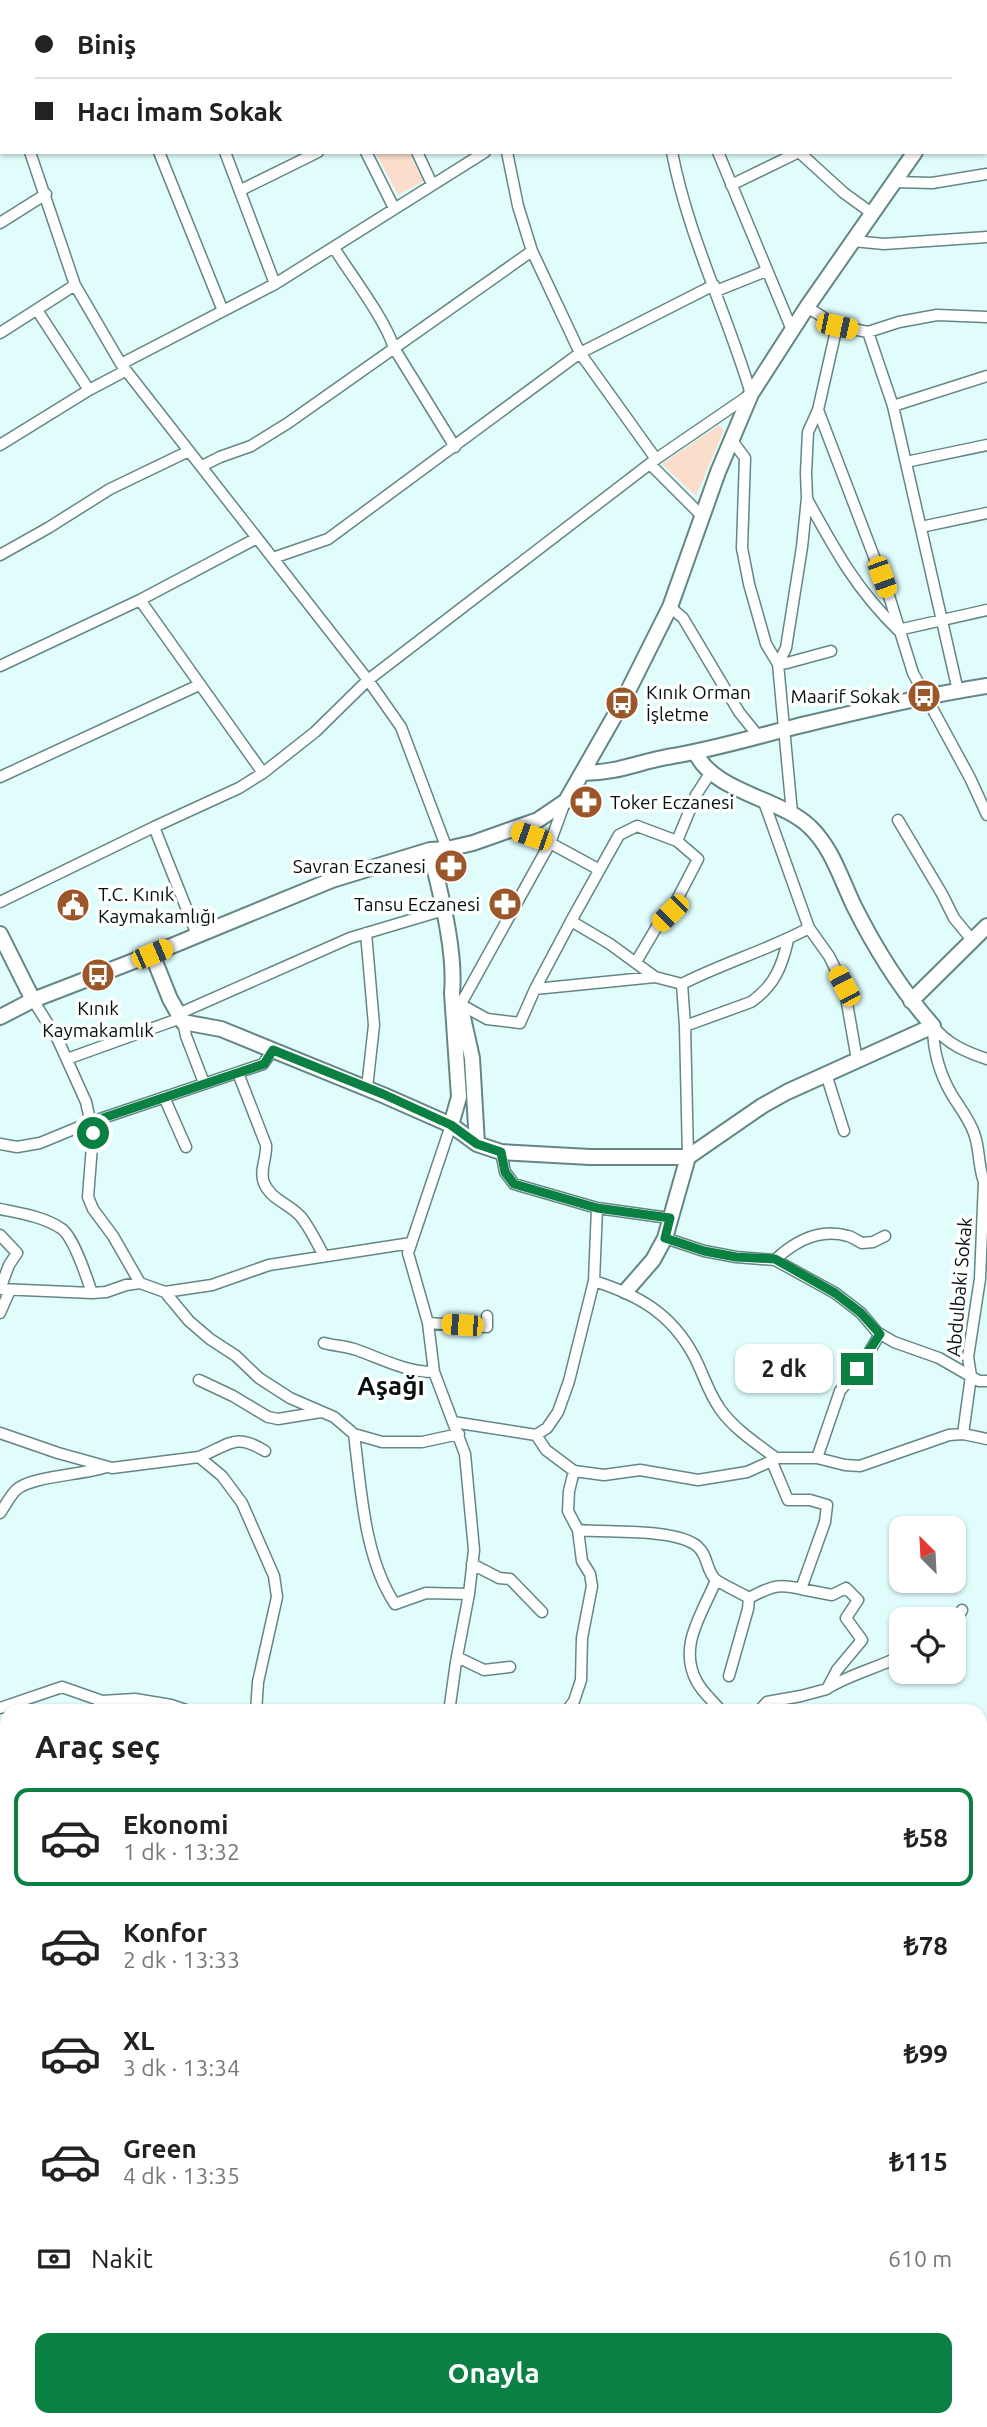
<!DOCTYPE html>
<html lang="tr">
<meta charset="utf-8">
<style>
body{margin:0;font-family:Ubuntu,sans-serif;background:#f2f2f2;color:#222;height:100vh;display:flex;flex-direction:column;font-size:26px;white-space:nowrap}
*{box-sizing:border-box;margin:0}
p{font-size:23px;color:#767676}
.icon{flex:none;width:38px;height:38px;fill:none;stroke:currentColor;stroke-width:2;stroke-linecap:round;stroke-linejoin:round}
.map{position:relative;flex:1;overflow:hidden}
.sheet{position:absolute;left:0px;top:1704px;width:987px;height:723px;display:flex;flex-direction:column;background:#fff;border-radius:21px 21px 0 0;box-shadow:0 2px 5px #0004}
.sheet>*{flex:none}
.top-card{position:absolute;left:0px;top:0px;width:987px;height:154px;box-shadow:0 2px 5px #0004;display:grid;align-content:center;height:154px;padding:0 35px;background:#fff}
.needle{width:46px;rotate:336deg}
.fabs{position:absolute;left:889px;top:1516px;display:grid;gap:14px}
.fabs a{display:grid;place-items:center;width:77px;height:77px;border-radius:14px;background:#fff;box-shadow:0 2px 5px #0004;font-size:35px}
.end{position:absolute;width:32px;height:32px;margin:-16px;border:9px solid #0b8043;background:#fff;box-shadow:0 0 0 4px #fff}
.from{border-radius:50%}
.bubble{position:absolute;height:49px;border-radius:14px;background:#fff;box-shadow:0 2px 5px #0004;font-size:23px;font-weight:700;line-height:49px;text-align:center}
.car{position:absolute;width:21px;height:42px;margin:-21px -10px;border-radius:9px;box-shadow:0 0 5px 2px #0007;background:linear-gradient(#f5c518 24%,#345 0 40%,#f5c518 0 76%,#345 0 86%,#f5c518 0)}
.top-card b{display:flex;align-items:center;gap:24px;height:66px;font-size:26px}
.top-card b+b{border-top:2px solid #e0e0e0}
.top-card i{width:18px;height:18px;background:#222}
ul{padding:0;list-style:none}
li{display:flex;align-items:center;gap:21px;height:98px;margin:0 14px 10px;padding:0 21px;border:4px solid transparent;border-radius:14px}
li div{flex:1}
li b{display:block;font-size:26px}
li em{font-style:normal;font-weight:700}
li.selected{border-color:#0b8043}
li>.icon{width:63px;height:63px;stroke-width:1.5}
h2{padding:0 35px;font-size:32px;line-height:84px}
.pay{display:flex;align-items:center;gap:18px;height:77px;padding:0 35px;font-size:26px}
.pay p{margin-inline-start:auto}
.primary-button{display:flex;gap:14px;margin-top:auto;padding:14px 35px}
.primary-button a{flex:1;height:80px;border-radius:14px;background:#0b8043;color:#fff;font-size:28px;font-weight:700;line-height:80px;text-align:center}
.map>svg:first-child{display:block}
.green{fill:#faddcb}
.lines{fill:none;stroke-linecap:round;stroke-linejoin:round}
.street-casing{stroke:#648685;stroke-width:13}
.secondary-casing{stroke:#648685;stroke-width:18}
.street{stroke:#fff;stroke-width:10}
.secondary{stroke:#fff;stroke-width:14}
.route{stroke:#0b8043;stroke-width:9}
.labels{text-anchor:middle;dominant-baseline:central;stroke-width:7;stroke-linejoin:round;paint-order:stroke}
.poi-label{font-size:19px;fill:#051111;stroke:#fff;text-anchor:start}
.street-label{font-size:19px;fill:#051111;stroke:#fff}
.district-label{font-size:26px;font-weight:bold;fill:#051111;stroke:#fff}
</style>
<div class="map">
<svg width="987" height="2427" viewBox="0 0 987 2427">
<rect width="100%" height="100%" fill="#e0fdfc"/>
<path class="green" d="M375,152H409L424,181L398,195Z
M719,425L724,430L696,496L662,464Z"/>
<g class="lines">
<defs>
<path id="street" d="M276,0V2
M458,0L459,2
M635,0L636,2
M736,0L737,2
M818,0V2
M923,0L924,2
M189,2L193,0
M435,2L439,0
M883,2L885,0
M0,76L2,80
M30,152L75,285L121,364L368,680L401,727L447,849
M159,152L223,311
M225,152L275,284
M366,152L394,208
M417,152L432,184
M507,152L518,206L532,251L580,353L656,459
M718,152L792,330
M894,182L932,183L987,174
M731,185L799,152L844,193L873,214
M241,190L318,152
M0,223L46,194
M853,241L884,244L987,237
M334,248C351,275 385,319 394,348L455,447
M716,291L766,271
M37,310L89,390
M837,326L868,332L899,322L937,315L987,317
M868,332L893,406L958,691
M0,333L75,285
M121,364L275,284L485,152
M893,406L987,376
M818,410L889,596L913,673L970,778L987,815
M731,439L745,458L742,548L749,584L766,644L778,664L792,813
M0,445L89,390L125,371
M906,462L987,445
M650,464L703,517
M202,466L220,457L251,446L288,423L532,251
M807,499C835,550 856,589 898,630L987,610
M921,527L987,513
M0,555L48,528L110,489L189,451
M273,558L328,539L580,353L714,285
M140,600L263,773
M670,607L683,618L739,712L759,737
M778,664L786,648L802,547L807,498L806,473L808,432L818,410L837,326L807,307
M778,664L787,663L831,651
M0,666L140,600L257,538
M0,777L199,685
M764,802L809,928L829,956L844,986L857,1060
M898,820L942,894L954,918L972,940
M154,827L197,935
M512,830L550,843L598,869
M677,841L696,795L711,772
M0,902L154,827L239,788L263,773L315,732L368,680L656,459L751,394C727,313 688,236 672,152
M571,921L619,835L637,826L677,841L698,859L670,913L659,923L636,962
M366,933L374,1025L367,1088
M682,984L685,1026L688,1157
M535,989L655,977L682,984C723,963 768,950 809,928
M33,1000L58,1040L86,1102L93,1133L88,1197L93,1209L113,1236L140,1283
M460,1004L487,1019L520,1023L535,989L571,921L610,944L655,977
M458,1009L550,843L565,802
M178,1014L350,938L444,910
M183,1022L186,1036L204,1083
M685,1026L751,1002C774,986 782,967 788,940
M933,1026C933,1051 939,1073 952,1095C960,1108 969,1119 974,1133C980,1149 978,1166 984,1182L980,1279L968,1357L971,1376L963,1434
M933,1026C947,1044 966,1052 987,1059
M67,1059L181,1018
M238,1073L266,1145C267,1158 259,1171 264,1183C271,1200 290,1204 301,1217C310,1228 317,1243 324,1256
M826,1074L844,1131
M164,1097L186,1147
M0,1144L17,1147L40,1143L91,1122L263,1064L273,1050
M501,1152L505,1172L514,1184L597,1208L669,1218
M0,1209C20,1213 45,1217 62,1229C74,1238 87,1278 92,1293
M0,1235L17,1253L9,1265L0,1289
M665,1238L704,1251L736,1257L775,1260L835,1293L861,1313L877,1332L894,1342L939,1358L979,1381H987
M775,1260C795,1241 820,1228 848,1236C853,1237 857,1241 862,1243L873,1242L885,1236
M594,1281C638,1295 671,1313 694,1356C703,1373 708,1392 720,1409C734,1429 757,1444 776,1458
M0,1289L92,1293L106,1292L126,1285L140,1283L165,1292L212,1285L269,1265L411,1243
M165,1292L189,1321L210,1339L236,1356L259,1378L290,1398L334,1417L354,1434L382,1442H422L459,1434
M0,1313L10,1290
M428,1323L487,1327V1316
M324,1343C335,1346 347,1346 357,1350C382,1359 406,1372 434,1372
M199,1380L233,1396L268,1417L278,1419L321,1412
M453,1422L536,1435L547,1428L558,1412L569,1381L594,1281L597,1208
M0,1433L58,1453L112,1468L199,1457L222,1476L242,1503L274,1576L277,1597L258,1682L256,1712
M354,1434C361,1488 364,1558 395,1604L426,1593L469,1594
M536,1435L546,1450L574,1471L604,1475L640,1470L698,1480L747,1472L776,1459
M199,1457C230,1445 234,1432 265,1451
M776,1458H817L845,1465L860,1466L949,1435L963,1434L987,1439
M817,1458L840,1391L865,1359L880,1334
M0,1513C5,1506 10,1496 16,1490C31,1476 83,1475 106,1467
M578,1530C607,1533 675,1528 697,1546C708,1555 706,1570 715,1579C719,1583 741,1593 749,1598C770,1587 777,1583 801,1589L825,1522L827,1505L810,1500H788L772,1462
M472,1564L499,1578L510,1579L542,1612
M716,1580C703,1613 677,1646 697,1682C703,1693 714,1702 722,1712
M954,1624L962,1610
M457,1657L484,1670L510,1667
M729,1676L748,1609L749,1598
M828,1688C851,1674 877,1668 901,1656
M0,1708L62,1687L102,1701L135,1699L171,1705L192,1712
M449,1712L456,1662L469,1594L474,1550L465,1454L434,1372L428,1323L408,1253L451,1125
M566,1712L574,1701L581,1680L582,1638L592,1586L590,1574L582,1561L578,1530L568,1511L569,1491L574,1471
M758,1712L767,1702L801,1696L827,1689L837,1670L862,1640L846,1618L858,1600L846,1588L832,1595L801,1589
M0,2155L7,2151
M42,2427L43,2420
M268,2427L270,2420
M433,2427L437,2420"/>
<path id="secondary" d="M985,45L987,43
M583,773C616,773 636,763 667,757C712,750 754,737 798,726C861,711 923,696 987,686
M430,850C440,892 456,950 452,993L459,1097L451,1125
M0,934L33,1000
M152,954L170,999L183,1022L221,1029L383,1095L451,1125L477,1144L501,1152L590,1157H688
M911,1001L987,926
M460,1004L472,1058L477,1144
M0,1017L33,1000L152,954L332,880L430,850L447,849L473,843L538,820L566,801L622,703L670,607L718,472L751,394L807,307L915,152
M688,1157L762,1106L787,1092L933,1026C900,989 876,950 854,906C841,879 832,848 810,827C782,799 712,791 696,753
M626,1291L653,1260L665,1238L688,1157"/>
</defs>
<use href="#street" class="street-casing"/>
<use href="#secondary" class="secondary-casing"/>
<use href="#street" class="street"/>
<use href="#secondary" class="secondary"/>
</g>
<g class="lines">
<path class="route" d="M93,1133L91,1122L264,1064L273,1050L383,1094L451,1125L477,1144L501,1152L505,1172L514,1184L597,1208L670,1218L665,1238L704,1251L736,1257L775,1259L835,1293L861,1313L880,1334L857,1369"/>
</g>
<defs>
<symbol id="bus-disc" viewBox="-11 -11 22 22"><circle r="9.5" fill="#9b5729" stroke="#fff"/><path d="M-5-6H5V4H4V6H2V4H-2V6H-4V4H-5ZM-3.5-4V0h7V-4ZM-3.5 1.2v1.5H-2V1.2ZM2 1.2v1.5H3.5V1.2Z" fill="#fff"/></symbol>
<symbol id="pharmacy-disc" viewBox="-11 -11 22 22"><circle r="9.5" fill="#9b5729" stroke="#fff"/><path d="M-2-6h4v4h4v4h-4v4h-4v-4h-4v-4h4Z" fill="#fff"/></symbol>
<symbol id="civic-disc" viewBox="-11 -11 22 22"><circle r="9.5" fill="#9b5729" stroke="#fff"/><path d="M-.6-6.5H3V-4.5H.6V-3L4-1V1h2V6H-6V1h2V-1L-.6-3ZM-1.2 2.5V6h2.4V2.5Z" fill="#fff"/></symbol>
</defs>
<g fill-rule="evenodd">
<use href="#bus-disc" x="905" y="677" width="38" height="38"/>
<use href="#bus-disc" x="603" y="684" width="38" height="38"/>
<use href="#pharmacy-disc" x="567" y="783" width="38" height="38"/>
<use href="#pharmacy-disc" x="432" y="847" width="38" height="38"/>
<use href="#pharmacy-disc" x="486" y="885" width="38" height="38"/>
<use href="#civic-disc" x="54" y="886" width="38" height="38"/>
<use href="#bus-disc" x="79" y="956" width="38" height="38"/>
</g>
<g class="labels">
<g class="poi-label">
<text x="646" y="692">Kınık Orman<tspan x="646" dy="22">İşletme</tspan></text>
<text x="900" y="696" text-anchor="end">Maarif Sokak</text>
<text x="610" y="802">Toker Eczanesi</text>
<text x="426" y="866" text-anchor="end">Savran Eczanesi</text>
<text x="98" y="894">T.C. Kınık<tspan x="98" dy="22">Kaymakamlığı</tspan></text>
<text x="480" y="904" text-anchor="end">Tansu Eczanesi</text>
<text x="98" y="1008" text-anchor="middle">Kınık<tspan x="98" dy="22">Kaymakamlık</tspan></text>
</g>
<g class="street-label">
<text transform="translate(959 1287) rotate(-85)">Abdulbaki Sokak</text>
</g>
<g class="district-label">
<text x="391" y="1385">Aşağı</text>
</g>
</g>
</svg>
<div class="fabs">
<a><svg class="needle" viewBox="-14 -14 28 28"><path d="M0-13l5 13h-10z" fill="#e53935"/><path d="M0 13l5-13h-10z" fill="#767676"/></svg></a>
<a><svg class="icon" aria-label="locate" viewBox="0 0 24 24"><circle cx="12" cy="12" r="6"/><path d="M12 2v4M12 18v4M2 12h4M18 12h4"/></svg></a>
</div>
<i class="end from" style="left:93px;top:1133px"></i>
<i class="end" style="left:857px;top:1369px"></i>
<div class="bubble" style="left:735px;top:1344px;width:98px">2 dk</div>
<i class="car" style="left:837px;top:326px;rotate:102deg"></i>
<i class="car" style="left:882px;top:577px;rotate:160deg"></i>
<i class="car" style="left:531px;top:836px;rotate:289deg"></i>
<i class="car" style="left:670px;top:913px;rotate:225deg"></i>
<i class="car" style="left:152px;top:954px;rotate:67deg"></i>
<i class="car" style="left:844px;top:986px;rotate:332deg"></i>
<i class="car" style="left:462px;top:1325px;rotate:274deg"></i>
<div class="top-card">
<b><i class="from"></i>Biniş</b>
<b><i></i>Hacı İmam Sokak</b>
</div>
<section class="sheet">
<h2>Araç seç</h2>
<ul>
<li class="selected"><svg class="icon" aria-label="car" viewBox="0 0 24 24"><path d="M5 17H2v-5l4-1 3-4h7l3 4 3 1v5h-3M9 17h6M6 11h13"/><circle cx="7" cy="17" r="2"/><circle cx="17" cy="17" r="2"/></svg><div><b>Ekonomi</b><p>1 dk · 13:32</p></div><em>₺58</em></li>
<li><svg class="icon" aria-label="car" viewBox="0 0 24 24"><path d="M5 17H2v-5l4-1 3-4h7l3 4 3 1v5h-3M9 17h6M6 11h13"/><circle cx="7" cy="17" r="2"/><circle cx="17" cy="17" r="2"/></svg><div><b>Konfor</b><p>2 dk · 13:33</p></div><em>₺78</em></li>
<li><svg class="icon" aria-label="car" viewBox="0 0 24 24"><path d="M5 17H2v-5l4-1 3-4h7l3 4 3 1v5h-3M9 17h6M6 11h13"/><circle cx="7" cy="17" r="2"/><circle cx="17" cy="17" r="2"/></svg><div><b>XL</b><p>3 dk · 13:34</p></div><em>₺99</em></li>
<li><svg class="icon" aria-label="car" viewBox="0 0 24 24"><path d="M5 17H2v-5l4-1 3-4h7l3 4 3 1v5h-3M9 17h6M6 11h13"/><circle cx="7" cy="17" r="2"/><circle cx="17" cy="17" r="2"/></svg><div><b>Green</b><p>4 dk · 13:35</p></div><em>₺115</em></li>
</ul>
<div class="pay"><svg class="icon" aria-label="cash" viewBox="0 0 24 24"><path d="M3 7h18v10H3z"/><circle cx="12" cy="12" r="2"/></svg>Nakit<p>610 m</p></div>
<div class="primary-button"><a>Onayla</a></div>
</section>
</div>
